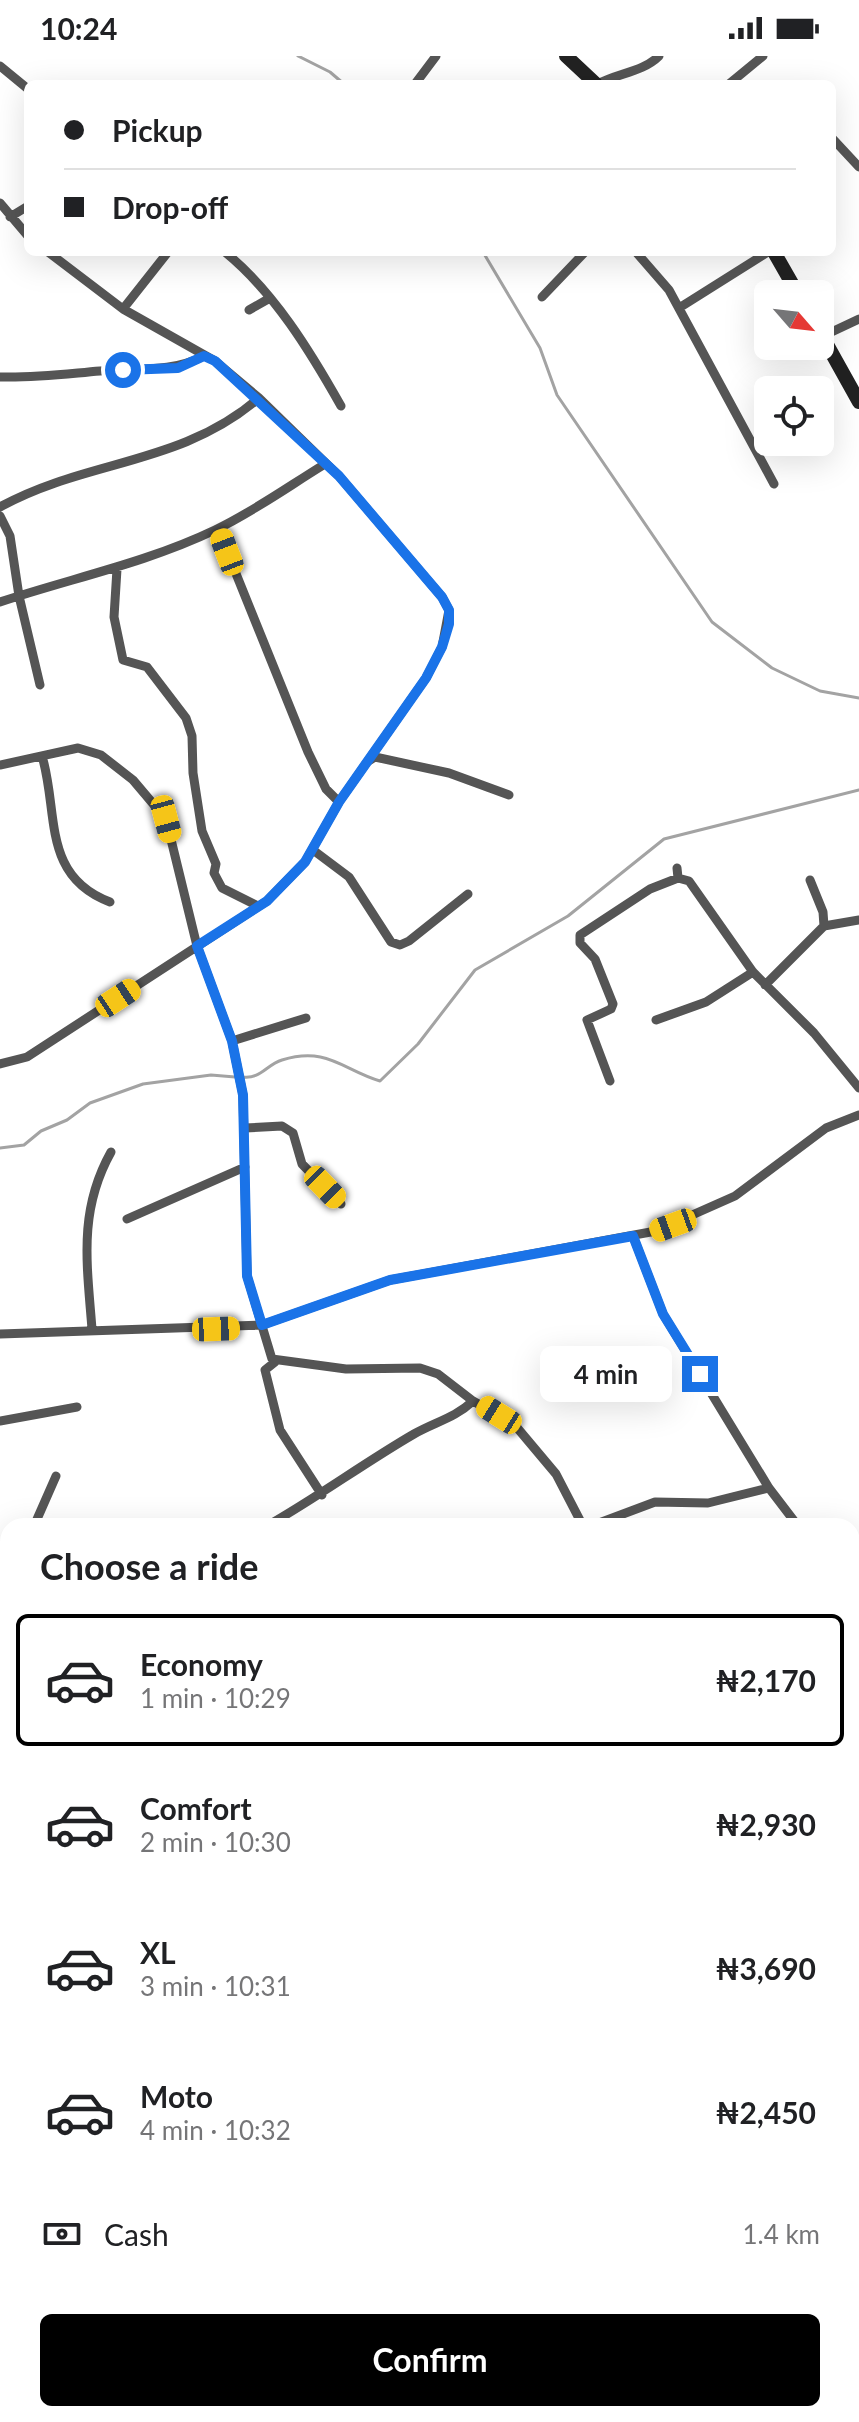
<!DOCTYPE html>
<meta charset="utf-8">
<style>
body{margin:0;font-family:Lato,sans-serif;background:#f2f2f2;color:#202124;height:100vh;display:flex;flex-direction:column;font-size:30px;white-space:nowrap}
*{box-sizing:border-box;margin:0}
p{font-size:26px;color:#757577}
.icon{flex:none;width:44px;height:44px;fill:none;stroke:currentColor;stroke-width:2;stroke-linecap:round;stroke-linejoin:round}
.map{position:relative;flex:1;overflow:hidden}
.details{position:absolute;left:0px;top:1462px;width:860px;height:904px;display:flex;flex-direction:column;background:#fff;border-radius:24px 24px 0 0;box-shadow:0 8px 32px #0002}
.details>*{flex:none}
.hud{position:absolute;left:24px;top:24px;width:812px;height:176px;border-radius:12px;box-shadow:0 8px 32px #0002;display:grid;align-content:center;height:176px;padding:0 40px;background:#fff}
.needle{width:52px;rotate:118deg}
.tools{position:absolute;left:754px;top:224px;display:grid;gap:16px}
.tools a{display:grid;place-items:center;width:80px;height:80px;border-radius:12px;background:#fff;box-shadow:0 8px 32px #0002;font-size:40px}
.end{position:absolute;width:36px;height:36px;margin:-18px;border:10px solid #1a73e8;background:#fff;box-shadow:0 0 0 4px #fff}
.from{border-radius:50%}
.bubble{position:absolute;height:56px;border-radius:12px;background:#fff;box-shadow:0 8px 32px #0002;font-size:26px;font-weight:700;line-height:56px;text-align:center}
.car{position:absolute;width:24px;height:48px;margin:-24px -12px;border-radius:10px;box-shadow:0 0 6px 2px #0007;background:linear-gradient(#f5c518 24%,#345 0 40%,#f5c518 0 76%,#345 0 86%,#f5c518 0)}
.hud b{display:flex;align-items:center;gap:28px;height:76px;font-size:30px}
.hud b+b{border-top:2px solid #e0e0e0}
.hud i{width:20px;height:20px;background:#202124}
ul{padding:0;list-style:none}
li{display:flex;align-items:center;gap:24px;height:132px;margin:0 16px 12px;padding:0 24px;border:4px solid transparent;border-radius:12px}
li div{flex:1}
li b{display:block;font-size:30px}
li em{font-style:normal;font-weight:700}
li.current{border-color:#000}
li>.icon{width:72px;height:72px;stroke-width:1.5}
h2{padding:0 40px;font-size:36px;line-height:96px}
.pay{display:flex;align-items:center;gap:20px;height:88px;padding:0 40px;font-size:30px}
.pay p{margin-inline-start:auto}
.button{display:flex;gap:16px;margin-top:auto;padding:16px 40px}
.button a{flex:1;height:92px;border-radius:12px;background:#000;color:#fff;font-size:32px;font-weight:700;line-height:92px;text-align:center}
.status{display:flex;justify-content:space-between;align-items:center;height:56px;padding:0 40px;background:#fff;direction:ltr}
.status svg{height:22px;fill:currentColor}
.map>svg:first-child{display:block}
.lines{fill:none;stroke-linecap:round;stroke-linejoin:round}
.stream{stroke:#a3a3a3;stroke-width:3}
.street{stroke:#555;stroke-width:9}
.secondary{stroke:#222;stroke-width:14}
.route{stroke:#1a73e8;stroke-width:10}
</style>
<div class="status"><b>10:24</b><svg viewBox="0 0 49 12"><path d="M0 12V9h3v3zM5 12V6h3v6zM10 12V3h3v9zM15 12V0h3v12zM26 1h20v11H26zM47 4h2v5h-2z"/></svg></div>
<div class="map">
<svg width="859" height="2366" viewBox="0 0 859 2366">
<rect width="100%" height="100%" fill="#fff"/>
<g class="lines">
<path class="stream" d="M298,0L330,16L344,28
M483,196L540,292L557,339L712,566L772,612L820,635L859,642
M243,1021C261,1023 266,1009 282,1004C327,990 343,1014 380,1025L418,988L475,914L568,860L664,783L859,734
M0,1092L24,1089L41,1075L67,1064L90,1047L143,1028L211,1019L235,1021"/>
<path class="street" d="M0,10L28,33
M415,28L436,0
M598,28C618,17 643,16 659,0
M729,28L763,0
M832,82L859,111
M0,147L28,180
M10,161L28,150
M225,196C274,236 310,295 341,350
M636,196L669,234L774,428
M542,241L585,196
M679,252L768,196
M123,253L168,196
M249,254L270,242
M823,280L859,263
M0,321C36,322 65,318 100,315C137,312 171,317 204,300
M0,451C87,403 180,410 259,342
M0,460L10,480L19,540L40,629
M218,473L308,696L326,733L339,746
M117,513L114,561L123,604L147,611L186,662L192,680L193,717L202,775L216,808L214,817L222,832L258,850
M0,546C72,522 146,507 215,474C253,456 289,430 325,408
M42,700C59,756 41,820 110,846
M367,706L375,701L449,717L509,739
M0,709L78,692L101,699L133,724L166,763L197,890L232,985L243,1039L247,1220L272,1303L346,1313L420,1312L438,1318L473,1345L514,1368L556,1418L583,1470
M313,794L349,821L391,886L400,889L409,885L468,838
M677,812L678,822L689,825L753,916L814,977L859,1032
M810,824L823,856L824,870
M765,929L824,870L859,864
M656,964L706,946L753,916
M232,985L306,962
M0,1008L27,1001L267,845L305,806L339,746L426,622L442,591L449,554L442,541L339,420L259,342L215,305L123,253L48,196
M610,1025L587,964L611,953L613,948L595,903L580,887V879L650,833L678,822
M245,1072L282,1070L293,1077L302,1108L341,1148
M127,1163L245,1111
M633,1180L663,1258L769,1432L798,1470
M92,1273C87,1208 78,1155 111,1096
M0,1278L262,1269L390,1224L656,1175L735,1140L826,1072L859,1059
M275,1306L265,1314L280,1374L322,1439
M0,1365L77,1351
M34,1470L56,1420
M165,1470H183
M267,1470C318,1441 364,1407 414,1378C435,1366 455,1362 473,1345
M591,1470L655,1446L708,1447L769,1432
M0,1497L8,1502
M852,1584L859,1604
M852,1615L859,1611
M0,1706L8,1707
M852,1858L859,1857
M0,2052L8,2047
M852,2181L859,2192
M852,2222L859,2215
M0,2245L8,2240
M852,2346L858,2366
M643,2358L647,2366
M269,2366L279,2358"/>
<path class="secondary" d="M566,0L596,28
M774,196L798,238
M820,276L859,346"/>
</g>
<g class="lines">
<path class="route" d="M123,314L178,312L204,300L215,305L339,420L442,541L449,554V568L442,591L426,622L339,746L305,806L267,845L197,890L232,985L243,1039L247,1220L262,1269L390,1224L633,1180L663,1258L700,1318"/>
</g>
</svg>
<div class="tools">
<a><svg class="needle" viewBox="-14 -14 28 28"><path d="M0-13l5 13h-10z" fill="#e53935"/><path d="M0 13l5-13h-10z" fill="#757577"/></svg></a>
<a><svg class="icon" aria-label="locate" viewBox="0 0 24 24"><circle cx="12" cy="12" r="6"/><path d="M12 2v4M12 18v4M2 12h4M18 12h4"/></svg></a>
</div>
<i class="end from" style="left:123px;top:314px"></i>
<i class="end" style="left:700px;top:1318px"></i>
<div class="bubble" style="left:540px;top:1290px;width:132px">4 min</div>
<i class="car" style="left:227px;top:496px;rotate:339deg"></i>
<i class="car" style="left:166px;top:763px;rotate:165deg"></i>
<i class="car" style="left:118px;top:942px;rotate:57deg"></i>
<i class="car" style="left:325px;top:1131px;rotate:136deg"></i>
<i class="car" style="left:673px;top:1169px;rotate:250deg"></i>
<i class="car" style="left:216px;top:1273px;rotate:88deg"></i>
<i class="car" style="left:499px;top:1359px;rotate:302deg"></i>
<div class="hud">
<b><i class="from"></i>Pickup</b>
<b><i></i>Drop-off</b>
</div>
<section class="details">
<h2>Choose a ride</h2>
<ul>
<li class="current"><svg class="icon" aria-label="car" viewBox="0 0 24 24"><path d="M5 17H2v-5l4-1 3-4h7l3 4 3 1v5h-3M9 17h6M6 11h13"/><circle cx="7" cy="17" r="2"/><circle cx="17" cy="17" r="2"/></svg><div><b>Economy</b><p>1 min · 10:29</p></div><em>₦2,170</em></li>
<li><svg class="icon" aria-label="car" viewBox="0 0 24 24"><path d="M5 17H2v-5l4-1 3-4h7l3 4 3 1v5h-3M9 17h6M6 11h13"/><circle cx="7" cy="17" r="2"/><circle cx="17" cy="17" r="2"/></svg><div><b>Comfort</b><p>2 min · 10:30</p></div><em>₦2,930</em></li>
<li><svg class="icon" aria-label="car" viewBox="0 0 24 24"><path d="M5 17H2v-5l4-1 3-4h7l3 4 3 1v5h-3M9 17h6M6 11h13"/><circle cx="7" cy="17" r="2"/><circle cx="17" cy="17" r="2"/></svg><div><b>XL</b><p>3 min · 10:31</p></div><em>₦3,690</em></li>
<li><svg class="icon" aria-label="car" viewBox="0 0 24 24"><path d="M5 17H2v-5l4-1 3-4h7l3 4 3 1v5h-3M9 17h6M6 11h13"/><circle cx="7" cy="17" r="2"/><circle cx="17" cy="17" r="2"/></svg><div><b>Moto</b><p>4 min · 10:32</p></div><em>₦2,450</em></li>
</ul>
<div class="pay"><svg class="icon" aria-label="cash" viewBox="0 0 24 24"><path d="M3 7h18v10H3z"/><circle cx="12" cy="12" r="2"/></svg>Cash<p>1.4 km</p></div>
<div class="button"><a>Confirm</a></div>
</section>
</div>
